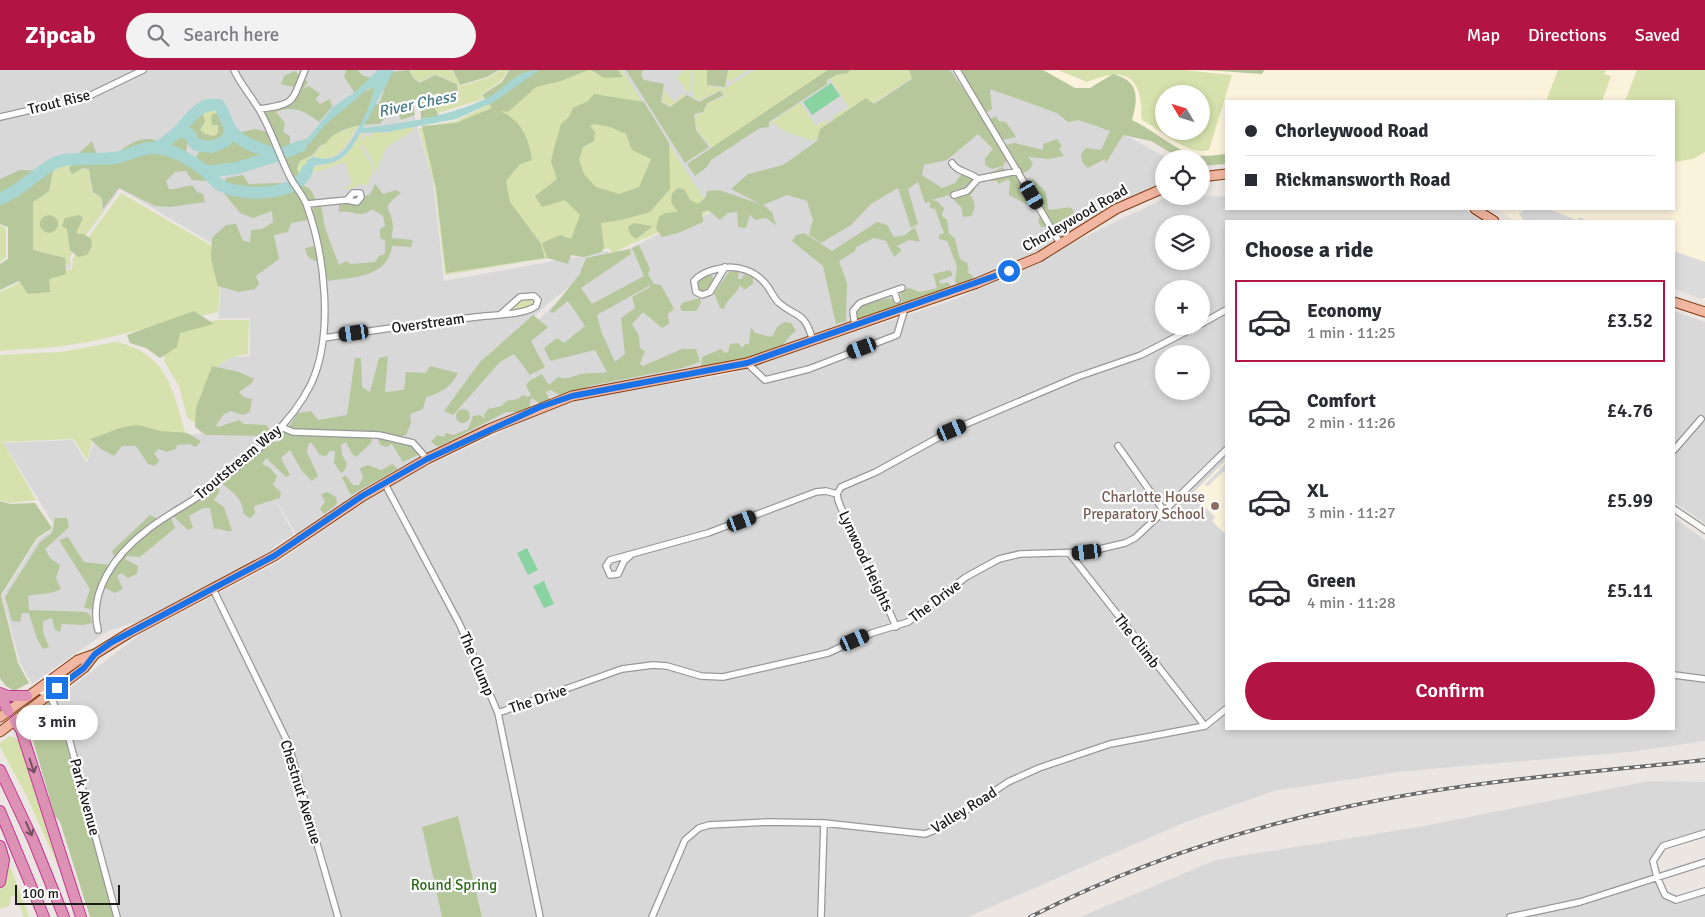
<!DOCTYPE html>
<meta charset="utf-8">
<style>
body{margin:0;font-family:Signika,sans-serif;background:#f2f2f3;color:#2b2b33;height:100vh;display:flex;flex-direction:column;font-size:19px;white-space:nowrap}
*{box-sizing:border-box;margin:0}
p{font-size:16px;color:#7c7c81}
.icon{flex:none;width:28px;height:28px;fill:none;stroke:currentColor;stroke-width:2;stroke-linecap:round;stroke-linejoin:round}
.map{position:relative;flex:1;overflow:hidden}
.drawer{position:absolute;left:1225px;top:150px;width:450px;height:510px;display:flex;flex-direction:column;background:#fff;border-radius:0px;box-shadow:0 2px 8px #0003}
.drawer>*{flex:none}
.hud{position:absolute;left:1225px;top:30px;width:450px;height:110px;border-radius:0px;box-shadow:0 2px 8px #0003;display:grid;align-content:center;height:110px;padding:0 20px;background:#fff}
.needle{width:32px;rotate:308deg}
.tools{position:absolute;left:1155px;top:15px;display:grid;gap:10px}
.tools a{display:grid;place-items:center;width:55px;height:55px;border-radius:50%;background:#fff;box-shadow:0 2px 8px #0003;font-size:25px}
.scale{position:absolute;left:15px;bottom:12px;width:105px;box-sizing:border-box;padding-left:5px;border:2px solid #1b1b1b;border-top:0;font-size:14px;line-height:18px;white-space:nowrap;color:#1b1b1b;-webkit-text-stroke:4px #fff;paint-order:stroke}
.end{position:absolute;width:22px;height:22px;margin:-11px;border:6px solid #1a73e8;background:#fff;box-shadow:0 0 0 2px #fff}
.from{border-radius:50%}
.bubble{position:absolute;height:35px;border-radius:18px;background:#fff;box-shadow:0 2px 8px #0003;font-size:16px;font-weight:600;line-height:35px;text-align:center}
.car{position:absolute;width:15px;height:30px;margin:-15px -8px;border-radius:6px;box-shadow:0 0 4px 1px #0007;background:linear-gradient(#222 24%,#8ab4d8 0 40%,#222 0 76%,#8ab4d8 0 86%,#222 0)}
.hud b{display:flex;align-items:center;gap:18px;height:48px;font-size:19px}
.hud b+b{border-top:1px solid #e1e1e2}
.hud i{width:12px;height:12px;background:#2b2b33}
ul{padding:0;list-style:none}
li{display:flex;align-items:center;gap:15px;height:82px;margin:0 10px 8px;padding:0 10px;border:2px solid transparent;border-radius:0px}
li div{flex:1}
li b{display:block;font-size:19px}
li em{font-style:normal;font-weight:600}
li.current{border-color:#b21544}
li>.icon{width:45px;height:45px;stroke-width:1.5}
h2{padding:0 20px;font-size:22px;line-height:60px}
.action{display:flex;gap:10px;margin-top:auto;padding:10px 20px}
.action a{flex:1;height:58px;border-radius:30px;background:#b21544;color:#fff;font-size:20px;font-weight:600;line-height:58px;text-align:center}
header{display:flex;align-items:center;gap:30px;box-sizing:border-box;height:70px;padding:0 25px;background:#b21544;color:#fff}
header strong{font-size:24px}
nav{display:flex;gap:28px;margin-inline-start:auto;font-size:18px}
.search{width:350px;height:45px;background:#f2f2f3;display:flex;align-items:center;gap:12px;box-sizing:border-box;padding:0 18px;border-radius:28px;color:#7c7c81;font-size:19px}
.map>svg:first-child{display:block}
.residential{fill:#d9d8d9;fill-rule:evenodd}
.education{fill:#fbf2dc;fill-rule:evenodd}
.grass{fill:#d6e1ad;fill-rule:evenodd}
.forest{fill:#b5c79b;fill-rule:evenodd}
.pitch{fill:#88d3a0}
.parking{fill:#dbdbdb}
.water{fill:#a7d5d2}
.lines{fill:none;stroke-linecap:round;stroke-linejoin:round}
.river{stroke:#a7d5d2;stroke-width:12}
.minor-casing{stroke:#989898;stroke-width:8}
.primary-casing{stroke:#833b10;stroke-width:11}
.motorway-casing{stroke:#c33690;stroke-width:12}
.minor{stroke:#fff;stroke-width:5.5}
.primary{stroke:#f1b7a2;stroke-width:9}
.motorway{stroke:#dc91b5;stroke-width:10}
.rail-casing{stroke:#696969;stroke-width:4}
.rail{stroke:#fff;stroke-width:2;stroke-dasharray:5.5;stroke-linecap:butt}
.oneway{stroke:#725060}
.route{stroke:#1a73e8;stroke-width:6}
.education-dot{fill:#8d6e63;stroke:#fff;stroke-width:2}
.labels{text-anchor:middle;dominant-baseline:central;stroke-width:4.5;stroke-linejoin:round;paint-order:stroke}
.street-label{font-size:15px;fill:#1b1b1b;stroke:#fff}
.education-label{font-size:15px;fill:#785e54;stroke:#fff;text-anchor:end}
.park-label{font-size:15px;fill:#296c16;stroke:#fff}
.water-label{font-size:16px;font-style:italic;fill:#497d8b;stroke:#fff}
</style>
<header>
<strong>Zipcab</strong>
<div class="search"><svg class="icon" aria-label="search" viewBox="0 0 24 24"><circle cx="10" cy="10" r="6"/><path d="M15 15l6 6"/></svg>Search here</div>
<nav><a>Map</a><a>Directions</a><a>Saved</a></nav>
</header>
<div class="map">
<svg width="1705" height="847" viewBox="0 0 1705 847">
<rect width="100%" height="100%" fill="#ece6e2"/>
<path class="residential" d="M0,0H479L409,27L433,111L444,211L608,181L610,185L550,232L514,265L544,329L417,391L297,466L261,404L294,464L271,479L273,483L140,551L108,561L32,614L20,593L2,526L37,470L55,457L4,373L73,370L87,393L94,370L201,364L196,354L210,307L217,296L232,287L250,286V248L218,249L221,220L213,174L120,119L70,187L71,198L28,206L0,127Z
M620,0H992L1051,25L1169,89H1164V112L1136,125L999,202L816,265L691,303L544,328L517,270L553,236L612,187L665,161L713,142L683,100Z
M1226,126V139H1463L1483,151H1226V659H1674V448L1705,470V671L1630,682L1405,701L1274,721L1183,753L968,847H482L458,747L422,757L442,847H115L51,632L142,563L278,492L380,421L406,406L550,339L582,329L728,304L956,229L1167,127ZM1164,154H1201V191H1164ZM1164,219H1201V256H1164ZM1164,284H1201V321H1164Z
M1674,241L1705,252V454L1674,432Z
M1649,711L1705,712V759L1659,774L1649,791L1661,827L1676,835L1705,825V847H1080L1216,790L1424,756Z"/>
<path class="education" d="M1013,0H1705V230L1674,219V151H1515L1497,139H1674V31H1226V94L1204,96L1201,89H1185L1091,35ZM1164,24H1201V61H1164Z
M1226,390V465L1212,451L1215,447L1192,424Z"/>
<path class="grass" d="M410,0H452L460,16L487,8L501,0H508L501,11L481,25L483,29L438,43L430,27L437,24L446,34L460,30L458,14L435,4L420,12L413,7Z
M539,0H622L707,134L735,132L633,173L612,184L609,178L445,205L435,118L419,58L456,51L494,32Z
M684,0H692L690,21L688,23L677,8Z
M694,0H707V16L725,18L755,0H831L712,78L697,60L695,45L703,43L708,33L726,26L720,20L702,29L691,30L694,26L692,22Z
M729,0H748L730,12L727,8Z
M840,0H915L917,5L813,71L787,62L771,52L800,33L816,56L827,49L826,54L831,55L834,46L849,37L829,7Z
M1058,0H1184L1232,5L1209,80C1190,87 1159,59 1142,50C1140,45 1142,40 1141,34C1137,0 1117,0 1087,12ZM1164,24H1201V61H1164Z
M1558,0H1606L1604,4L1611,6L1602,31H1546Z
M1637,0H1705V82L1693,89L1674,92V31H1625Z
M664,20L674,32L683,24L686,25L671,36L662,32Z
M211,37L217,38L225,47L215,43L218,63L214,66L205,64L200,60L205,52L202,40Z
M358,55C347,74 338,95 313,86L307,90L304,103L299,109L297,98L300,91L313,85L333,65Z
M414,56V60L387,77L374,104L372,89L361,73L364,65L369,67L373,62L387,63Z
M360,64H363C353,88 382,84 367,116L363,114L347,120L345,117L352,114L345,92L316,102L311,101L316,96C343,93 348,86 360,64Z
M55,95H70L68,99L72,104L82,99L89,100L92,122L101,128L103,142L69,187L70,195H66L65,188L34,180L33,132L49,122L53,101L51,98Z
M121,123L212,176L220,220L218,242L93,271L55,277L0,281V222L27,209L72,199L73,188Z
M0,155L6,158V188L0,192Z
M532,227L536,233L530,238L510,240L522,229Z
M217,250H249L248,284C205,289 206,318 195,353L187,347L179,316L164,291L169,261Z
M116,272C166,283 173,318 185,362L183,364L93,369L87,390L74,369L3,372L36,430L10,433L0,430V285L61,282Z
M10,666L18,670L23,679L62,796L59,798L26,725L0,677V673Z
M9,793L29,847H24L15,825L11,826L10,835L0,839V820L6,809Z"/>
<path class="forest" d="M346,0H358L362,5L374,9L373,16L360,24L376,16L372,35L379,34L391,2L409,0L413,8L420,13L435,5L457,14L459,29L446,33L438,23L429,26L439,46L421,49L420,28L413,32L415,45L401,50L397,39L392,38L380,54C360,54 338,57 326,73L321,75L312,85L300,91L297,98L301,114L310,119L319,135L305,139L308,150L291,153L288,162L274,165L279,189L256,206L259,214L255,219L239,222L218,216L211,189L212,168L226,155L236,154L243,171L250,172L251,160L262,159L273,152L272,141L253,148L240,143L223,122L226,108L243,105L249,114L281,113L292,118L300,115H297L277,81L240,93L209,98L205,111L192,110L186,101L175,102L166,111L169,119C178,120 185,115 193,116L196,121L203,124L205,132L170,137L155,136L119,118L103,139L102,128L93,122L89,99L83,98L72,104L69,99L75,87L92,71L97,85L111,83L113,93H122V79C139,68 148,65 166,75L179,64L188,71L186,81L195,88L202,78C216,80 227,78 233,64L255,59L267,62L263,42C281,34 289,41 297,18L281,14L284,6L295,1L308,12L303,19L309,16L320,24L315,29L320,34L330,29L332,37L319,52C305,41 293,35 276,42L285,53L283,62L290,66V75L306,69L322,57L334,39L357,26L344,7Z
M453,0H499L487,7L460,15Z
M509,0H588L561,11L536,17L508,42L500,41C521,50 529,68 532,90L520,94L506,111L510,132L541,174L545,188L446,203L436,118L422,56L456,53L492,38L482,25L502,12Z
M591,0H618L623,7L604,8Z
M626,0H643L641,6L644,10L664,14L661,32L670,37L687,25L699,32L720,21L724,25L707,33L703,42L694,44L696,60L709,77L685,93Z
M707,0H728L725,17L707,15Z
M828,0H850L848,3L836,5L827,10V14L769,52V57L760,58L711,90L707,97L695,106L687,94Z
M909,0H950L985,50L955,0H1043L1075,18H1090L1113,4C1140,11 1138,28 1132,50C1150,58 1177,81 1194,85C1204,87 1215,85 1226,84V94L1201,96V89H1181L1151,71L1123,65L1106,93L1105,89L1088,98L1082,92L1081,84L1086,78L1101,80L1110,61L1079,50L1068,52L1057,43L990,19L992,39L986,43L990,49L996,46L999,51L1006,52L1016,67L1003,70L1005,75L1015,73L1043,80V74L1057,69L1062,76L1059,79L1064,86L1049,89L1028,87L1033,93C1030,101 1026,103 1017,104L1008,87L1003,96L992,99L985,95V88L993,79L978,64L947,90L924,95L922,105L942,118L955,113L963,102L972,105L974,110L970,115L975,120L970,125C976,133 976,137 971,146L963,147L961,137L949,125L932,130L937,131L944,138L942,146L947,150L949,163L955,169L960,189L967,193L969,200L967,202L973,206L969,214L958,215L955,212L957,196L947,171L939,169V165L944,163L935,139L930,138V132L925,133L918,112L908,119L918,154L911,158L898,118L871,134L851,155L821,173L809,165L813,150L807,131L787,125L763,135L772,142L776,155L766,148L755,150L750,145L746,158L738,157L737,142L728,143L720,150L708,140L702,142L703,152L678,163L662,167L656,159L659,147L665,143L678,142L671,132L672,123L678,118L685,120L690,130L698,134L706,127L707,121L719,120L760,134L731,119L748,104L783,95L817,71L820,59L866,28L874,34L912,9Z
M1205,0H1264L1262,4Z
M594,24L644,32L669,73L670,119L650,142L621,150L601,153L604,178L602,182L584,187L571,185L568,194L547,188L542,173L560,165L571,169L580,145L565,130L542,137L535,126L557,109L551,92L555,75L561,54L569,47L573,38L588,31ZM594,54L610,57L626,64L632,80L651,89L639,117L619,124L596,117L584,104L579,90L583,77L594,71L595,62L590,56Z
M202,40L205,52L200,60L205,64L214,66L218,63V55H212L211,46L214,43L225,47L228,59L224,70L212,74H201L190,60L185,58L192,48Z
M1003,97L1005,102L1018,105L1026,112L1033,109L1046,122L1048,139C1057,141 1063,136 1072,138L1075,147L1069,155C1059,157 1050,157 1041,157L1038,151L1040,146L1036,139L1009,125L1010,112L1008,109L999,114L997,111H991L990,103Z
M20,100L53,101L49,121L33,132V180L65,188L66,204L49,209L50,222L28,224L19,211L0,220V194L8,189V157L0,154V109Z
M375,114L383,124L396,120L401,123C378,141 392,136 393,157C393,162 391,163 392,168L413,170L411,177L392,176C388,208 353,207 328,211L322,193C312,190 307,189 305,178L321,175L311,139L321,135L325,158L339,195L346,191L351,194L375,192L379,186L385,184V171L380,168V159L385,156L383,146L372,139C360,150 352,139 339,142V134L360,133V128L370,124Z
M79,145L83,148L77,161V164H84L91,169L92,176L87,185L78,187L70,180L67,159L62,156L65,148Z
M40 154a9 9 0 1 1 18 0a9 9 0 1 1-18 0Z
M877,152L887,155L894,167L905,165L915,157L920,172L909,170L897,176L902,180L894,187L886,171L874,168L856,177L855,181L839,191L847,213L846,251L836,254L823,196L792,171L796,165L804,163L832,181Z
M634,153L653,156L636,169L630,164L628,157Z
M639,175L650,199L648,204L654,214L661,215L674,239L668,244L669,254L662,258L643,242L632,254L639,266L640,278L645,281L640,294L643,296L682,279H696L700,292L682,298L589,316L578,323L561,326L551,320L546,322L550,330L540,334L532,328L530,330V338L526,342H506L438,377L431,372L437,365L444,367L446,363L453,365L468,359L473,346L480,345L485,349L484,345L488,339L502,336L506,331L518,329L523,325L528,327L531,325L526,316L529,311L542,304L549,315L558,307C569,310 572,306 582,304C589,302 599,304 607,302L595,280L550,291L544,278L557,268L564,273L585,256L568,231L553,243L550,241L580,204L586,188L630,179L631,184L581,218L592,234L644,206L632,178ZM647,210L650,217L632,227L635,238L621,248L625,284L615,292L601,261L597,245L649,216Z
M739,200L738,209H742L744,204L753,208V214L744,220L740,215C737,225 726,229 724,239L720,238L714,223L729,202Z
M950,200L953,205L939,211L941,214L948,212L951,217L949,221L876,243L862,251H853L851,237L865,227L876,224L881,230L891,228L895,234L902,232L900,222L909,218L920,222L937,218L933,204Z
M711,204L714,210L707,219L700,221L697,217L699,209Z
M700,228L701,233L696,241H682L680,237L682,233Z
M194,241L214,254L180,263L177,277L160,288L146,278L130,273L127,265Z
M533,245L548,257L531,271L545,297L530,305L514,284L500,292L453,345L444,341L480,292Z
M784,252L791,253L796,261C787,266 784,277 776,282C766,289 748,290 736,291L734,295L701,298L702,287L721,279L725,283L728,282L730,274L738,273L742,278L745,274H749L751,257L755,263L772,267L777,257Z
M388,286L385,322L404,320L406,302L426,303L430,296L458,303C451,317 441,323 426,327L423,339L410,344L411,353L406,365L398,367L413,374L422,383L403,392L392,374L386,377L380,375L378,368H372L371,373L356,387L352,384L346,372L341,375L342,385L347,393L345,400L341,403L334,393L335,381H330L326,386L320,385L311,372L308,375L307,382L318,406L312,411L302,401L290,380L281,388L290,405L286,407L266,388L262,394L269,397L277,406L273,415L281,422L280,428L254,436L255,443L250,449L243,443C244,429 231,421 221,413L273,371L278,372L298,343L311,341L318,350L347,345L355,288H361L362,317L370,322L379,288Z
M212,296L239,302L254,309L252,313L239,322L244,327L252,329L250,342L243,345L231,341L224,344L216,355L218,357L239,350L244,354L266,355L271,361L269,366L206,365L195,357L196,338Z
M456 346a7 7 0 1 1 14 0a7 7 0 1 1-14 0Z
M139,355L160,361L187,363L201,371L196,377L189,374L177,375L176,379L167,382L159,379L154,383L159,391L155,396L148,394L136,376H122L114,386L101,379L90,369C109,363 119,356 139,355Z
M392,394L398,399L351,425L342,408L345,405L353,415H359L363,407L360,398L368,395L381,400Z
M217,416L220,421L214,430L224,437L232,461C225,462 221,458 214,459L210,438H203L189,446L193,458L188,460L173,446L203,428Z
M327,422L336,427L337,434L324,444L320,439L325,432L321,424Z
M0,431L10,434L35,433L52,458L37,468L1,525L18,593L29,613L14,621L6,616L0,608Z
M150,445L158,449L171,448L175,458L140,487L127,486L125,489L138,496L137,504L128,508L121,503L117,506L123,519L115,523L105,518H98L92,540L84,537L90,519L59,470L68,467L84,492L111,495L115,490L112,481Z
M55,448H67L69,457L45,479L50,488L60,495L56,508L61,519C50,525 40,523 28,526L29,540L86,542L91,546L92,553L83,555L62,554L60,562L55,560L52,548L43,551V562L49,577L43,579L37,569L29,543H22L20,552L12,551L5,527L40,472L52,463Z
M45,632H51L65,662L115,847H90L60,752L55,746L28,654V645Z
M458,746L482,847H442L422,757Z"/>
<path class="pitch" d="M831,13L840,26L812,45L803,32Z
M527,478L538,500L528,505L517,483Z
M544,511L554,534L544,538L533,516Z"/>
<path class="parking" d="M1524,139H1548L1579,151L1578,147L1589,151H1524L1519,144Z
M1674,181L1705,192V228L1701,229L1674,219Z
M1226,393V399L1208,416L1204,415Z"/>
<path class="water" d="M378,0H394L363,58C400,54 454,45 487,28C506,18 516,0 539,0L494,32L456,49L387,62L360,63C348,85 343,93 316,95L300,114L298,111L305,103L307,90L313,87C323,90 334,90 342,82C354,71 372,34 374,18H369L326,54L310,73L287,86L284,81L308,68L333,37L355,22Z"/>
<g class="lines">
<path class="river" d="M179,61L189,64L196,75L212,77L226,71L231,60
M158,78C165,72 173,66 180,60C191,47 200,32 219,35C225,44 226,52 231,60C240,74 264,80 279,85L301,76
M206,102L237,98L279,85
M0,129C21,121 36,102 57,92C67,87 100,90 114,88C129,86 142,76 158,78C174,80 193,91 205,101C211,106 215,113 222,116C244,127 299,126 307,100"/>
<defs>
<path id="minor" d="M957,0L1060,173
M259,39C296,34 291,33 305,0
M0,47L87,27L143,0
M952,93C957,102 970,102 978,109L1018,101
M954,125L967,121L978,109
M307,134L347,130L353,123H360L361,127L357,132L347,130
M725,197L710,222L702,225L696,222L694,211C700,204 708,201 717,199C736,194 756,200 768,217C772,223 774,228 779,233C798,249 804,240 813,271
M894,221L897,230
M1201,254L1226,240
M855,256L853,241L860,233L902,218
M324,268C375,260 425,253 476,247C492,245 524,245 536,236L538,230L534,226L520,227L501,244
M747,293L765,310L809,299L897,265L905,238
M281,357L293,362L379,365L413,373L427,389
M1118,376L1164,441
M1674,380L1701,349
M385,414L460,555L498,643L540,847
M1674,439L1705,460
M1070,484L1205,656
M631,485L624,491L618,504L610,505L606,496L610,490L708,463L816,422L826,421L837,424
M213,519L288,673L338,847
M896,557C879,514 855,474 838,430L837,424L841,417L876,402L952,360L1077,307L1141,285L1197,256
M98,560C88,521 116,484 146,461C168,443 196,431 218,412C253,385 291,355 311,314C334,265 325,186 307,136C304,126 295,117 290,107C279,85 272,62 260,41C252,27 241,15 234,0
M1674,605L1705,609
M36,620L49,624L67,661L117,847
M498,643L622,599L653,595L667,596L701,606L723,607L828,583L872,563L908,552L966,507L999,489L1020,484L1087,482L1125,473L1135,468L1164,441L1226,380
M1705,763L1663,776L1653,791L1657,807L1665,825L1676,830L1705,821
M652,847L685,770L699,758L709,755L769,752L824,753L925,764L940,758L1008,712L1039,698L1110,674L1205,656L1226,639
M821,847L824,753
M1510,847L1580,832L1705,792"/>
<path id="primary" d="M1201,107L1226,104
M1475,139L1494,151
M1674,232L1705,242
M0,647L78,590L95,584L129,563L274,486L363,426L427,389L489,359L572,326L747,293L977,213L1039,187L1116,139L1164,118
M0,662L84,598L95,584"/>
<path id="motorway" d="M0,623L8,626H27
M0,624L8,641
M15,651L21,660L81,847
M0,700L33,770L64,847
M0,741L44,847
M0,776L4,790L0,812"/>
</defs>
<use href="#minor" class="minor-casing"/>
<use href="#primary" class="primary-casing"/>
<use href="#motorway" class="motorway-casing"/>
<use href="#minor" class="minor"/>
<use href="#primary" class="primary"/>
<use href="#motorway" class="motorway"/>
<defs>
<path id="rail" d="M1030,847C1129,797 1237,760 1346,737C1464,711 1585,703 1705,690"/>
</defs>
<use href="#rail" class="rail-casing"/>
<use href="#rail" class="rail"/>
</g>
<defs><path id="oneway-shaft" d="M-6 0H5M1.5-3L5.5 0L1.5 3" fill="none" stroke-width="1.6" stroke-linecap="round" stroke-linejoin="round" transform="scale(1.25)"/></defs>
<g class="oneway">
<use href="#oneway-shaft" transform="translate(32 696) rotate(72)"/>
<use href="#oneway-shaft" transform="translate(29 759) rotate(66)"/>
</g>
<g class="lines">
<path class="route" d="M57,618L84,598L95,584L112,572L274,486L362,426L427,389L540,337L572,326L747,293L1009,201"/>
</g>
<circle class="education-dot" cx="1215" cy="436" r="5"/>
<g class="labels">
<g class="street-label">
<text transform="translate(59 32) rotate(-14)">Trout Rise</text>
<text transform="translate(1075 148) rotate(-30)">Chorleywood Road</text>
<text transform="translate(428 253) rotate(-8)">Overstream</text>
<text transform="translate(238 392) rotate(-40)">Troutstream Way</text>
<text transform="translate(866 491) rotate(65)">Lynwood Heights</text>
<text transform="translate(935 531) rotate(-37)">The Drive</text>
<text transform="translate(1137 571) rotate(52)">The Climb</text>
<text transform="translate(477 594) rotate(67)">The Clump</text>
<text transform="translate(538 629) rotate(-19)">The Drive</text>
<text transform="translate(301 722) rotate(73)">Chestnut Avenue</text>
<text transform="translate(85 727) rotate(75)">Park Avenue</text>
<text transform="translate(964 740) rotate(-32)">Valley Road</text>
</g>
<g class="education-label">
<text x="1205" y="427">Charlotte House<tspan x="1205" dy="17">Preparatory School</tspan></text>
</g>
<g class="park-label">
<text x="454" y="815">Round Spring</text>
</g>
<g class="water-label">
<text transform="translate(417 34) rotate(-12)">River Chess</text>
</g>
</g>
</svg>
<div class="tools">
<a><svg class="needle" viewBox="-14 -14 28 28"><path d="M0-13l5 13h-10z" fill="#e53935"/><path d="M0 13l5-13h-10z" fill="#7c7c81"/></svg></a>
<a><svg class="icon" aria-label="locate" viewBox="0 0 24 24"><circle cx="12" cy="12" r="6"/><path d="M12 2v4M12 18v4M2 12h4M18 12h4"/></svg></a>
<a><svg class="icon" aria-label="layers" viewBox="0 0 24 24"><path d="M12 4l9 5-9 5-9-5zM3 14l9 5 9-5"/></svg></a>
<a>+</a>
<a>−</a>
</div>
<div class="scale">100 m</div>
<i class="end from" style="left:1009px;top:201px"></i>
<i class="end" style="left:57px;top:618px"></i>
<div class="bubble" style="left:16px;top:635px;width:82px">3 min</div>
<i class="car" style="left:1032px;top:125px;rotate:150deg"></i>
<i class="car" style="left:354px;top:263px;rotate:262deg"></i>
<i class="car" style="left:862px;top:278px;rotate:249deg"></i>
<i class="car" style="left:952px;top:360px;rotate:67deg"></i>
<i class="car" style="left:742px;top:451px;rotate:69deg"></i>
<i class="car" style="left:1087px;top:482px;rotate:263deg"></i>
<i class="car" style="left:855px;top:570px;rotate:66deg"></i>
<div class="hud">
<b><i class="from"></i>Chorleywood Road</b>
<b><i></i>Rickmansworth Road</b>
</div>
<section class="drawer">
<h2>Choose a ride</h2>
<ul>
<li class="current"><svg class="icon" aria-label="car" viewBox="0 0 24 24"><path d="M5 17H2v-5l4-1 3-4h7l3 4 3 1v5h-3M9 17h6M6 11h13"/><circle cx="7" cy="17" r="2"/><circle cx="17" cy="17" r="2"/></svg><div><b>Economy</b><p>1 min · 11:25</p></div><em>£3.52</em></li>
<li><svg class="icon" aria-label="car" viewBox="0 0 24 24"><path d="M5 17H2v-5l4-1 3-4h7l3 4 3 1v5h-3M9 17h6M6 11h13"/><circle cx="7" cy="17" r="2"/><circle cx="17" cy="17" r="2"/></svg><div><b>Comfort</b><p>2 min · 11:26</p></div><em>£4.76</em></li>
<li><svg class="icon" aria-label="car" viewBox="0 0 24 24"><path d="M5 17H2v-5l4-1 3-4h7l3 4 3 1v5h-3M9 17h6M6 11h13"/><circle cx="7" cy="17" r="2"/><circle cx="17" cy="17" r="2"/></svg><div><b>XL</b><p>3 min · 11:27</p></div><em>£5.99</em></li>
<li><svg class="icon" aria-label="car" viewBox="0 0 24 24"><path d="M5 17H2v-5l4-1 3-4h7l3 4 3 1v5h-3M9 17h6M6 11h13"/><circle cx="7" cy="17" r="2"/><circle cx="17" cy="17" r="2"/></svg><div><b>Green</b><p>4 min · 11:28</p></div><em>£5.11</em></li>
</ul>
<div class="action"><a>Confirm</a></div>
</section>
</div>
